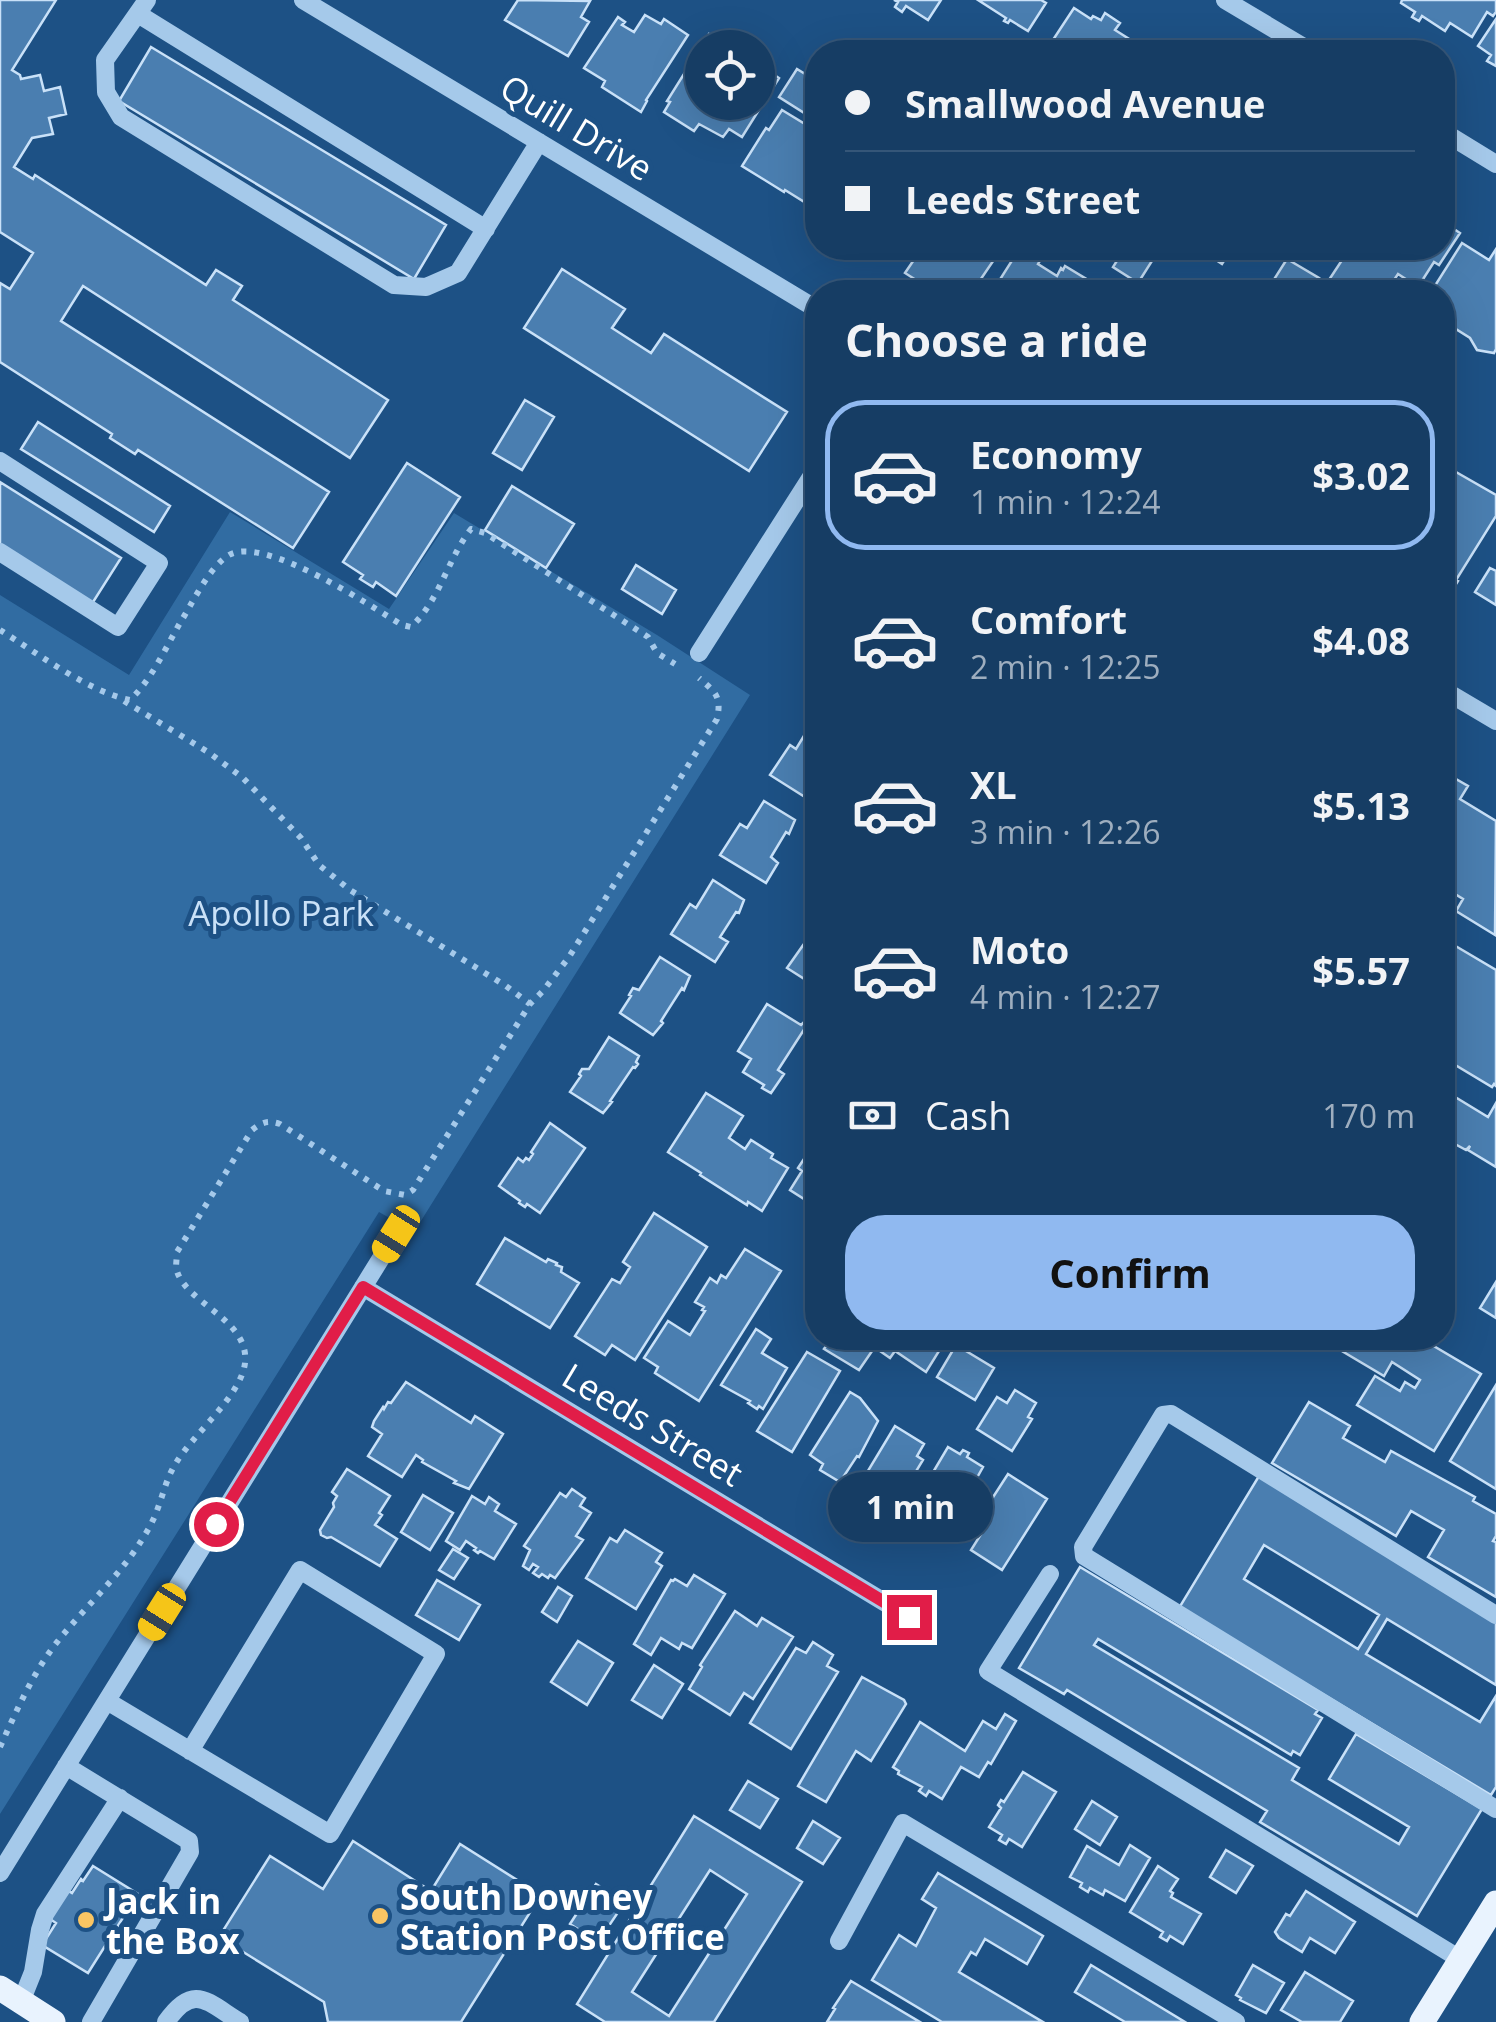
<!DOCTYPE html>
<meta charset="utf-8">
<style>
body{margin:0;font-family:"Open Sans",sans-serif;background:#23486d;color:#f1f3f6;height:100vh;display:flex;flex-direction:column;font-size:38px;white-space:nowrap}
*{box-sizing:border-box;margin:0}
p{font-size:32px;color:#9eaebf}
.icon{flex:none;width:55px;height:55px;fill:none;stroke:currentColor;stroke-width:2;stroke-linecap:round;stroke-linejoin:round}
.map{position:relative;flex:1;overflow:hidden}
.drawer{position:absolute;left:805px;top:280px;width:650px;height:1070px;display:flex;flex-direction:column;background:#163d64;border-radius:40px;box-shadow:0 10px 40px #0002,0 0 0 2px #355678}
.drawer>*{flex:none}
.top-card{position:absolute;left:805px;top:40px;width:650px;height:220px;border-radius:40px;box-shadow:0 10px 40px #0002,0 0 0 2px #355678;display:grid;align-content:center;height:220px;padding:0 40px;background:#163d64}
.controls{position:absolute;left:685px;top:30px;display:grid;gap:20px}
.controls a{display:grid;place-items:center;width:90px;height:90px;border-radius:50%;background:#163d64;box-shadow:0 10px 40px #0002,0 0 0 2px #355678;font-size:50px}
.end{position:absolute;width:45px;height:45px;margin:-22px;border:12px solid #e11d48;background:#fff;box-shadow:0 0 0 5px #fff}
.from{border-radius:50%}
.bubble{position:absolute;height:70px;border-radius:35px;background:#163d64;box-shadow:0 10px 40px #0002,0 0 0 2px #355678;font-size:32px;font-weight:700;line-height:70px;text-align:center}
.car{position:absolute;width:30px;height:60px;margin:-30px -15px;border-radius:12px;box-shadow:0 0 8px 2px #0007;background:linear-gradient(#f5c518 24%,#345 0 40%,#f5c518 0 76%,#345 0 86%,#f5c518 0)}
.top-card b{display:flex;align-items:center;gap:35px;height:95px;font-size:38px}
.top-card b+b{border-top:2px solid #355678}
.top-card i{width:25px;height:25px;background:#f1f3f6}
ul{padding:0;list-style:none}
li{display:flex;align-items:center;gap:30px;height:150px;margin:0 20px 15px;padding:0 20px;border:5px solid transparent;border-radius:40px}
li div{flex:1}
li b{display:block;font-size:38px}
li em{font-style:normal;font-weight:700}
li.selected{border-color:#90b9f0}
li>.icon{width:90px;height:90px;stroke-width:1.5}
h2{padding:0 40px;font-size:45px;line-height:120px}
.pay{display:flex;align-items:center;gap:25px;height:110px;padding:0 40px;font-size:38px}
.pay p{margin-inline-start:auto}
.button{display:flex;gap:20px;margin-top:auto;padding:20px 40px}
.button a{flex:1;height:115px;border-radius:40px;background:#90b9f0;color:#111;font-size:40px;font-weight:700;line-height:115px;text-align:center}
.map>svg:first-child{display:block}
.green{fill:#316ca2}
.building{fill:#4a7eb0;stroke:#c9e1f8;stroke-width:2.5;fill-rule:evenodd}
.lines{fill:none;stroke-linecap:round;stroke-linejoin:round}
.path{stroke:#a5c9ea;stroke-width:6;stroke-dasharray:5 8;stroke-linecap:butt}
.minor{stroke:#a5c9ea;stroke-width:18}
.major{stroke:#e9f3fe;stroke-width:25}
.route{stroke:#e11d48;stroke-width:12}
.poi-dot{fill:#fac563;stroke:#1d5185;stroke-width:4}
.labels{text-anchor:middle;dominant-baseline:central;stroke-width:10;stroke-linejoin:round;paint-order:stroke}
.street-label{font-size:35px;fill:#fff;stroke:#1d5185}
.park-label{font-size:35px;fill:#c9e1f8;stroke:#1d5185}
.poi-label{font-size:35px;font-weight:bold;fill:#fff;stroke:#1d5185;text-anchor:start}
</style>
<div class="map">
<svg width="1496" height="2022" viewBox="0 0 1496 2022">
<rect width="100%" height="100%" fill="#1d5185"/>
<path class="green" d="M230,512L389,609L454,513L657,635L750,695L414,1232L379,1212L0,1814V595L129,675Z"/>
<path class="building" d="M0,0H56L12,70L20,75L21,79L40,75L44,91L60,87L66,114L49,118L53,134L32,138L14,167L33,179L35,175L206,285L216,270L242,286L233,300L388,400L350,458L83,286L61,321L329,492L293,548L138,450L135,454L110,438L112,434L0,362V283L10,289L33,253L0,232Z
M518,0L590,1L581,17L589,22L568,56L505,20Z
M894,0H941L928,20L906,6L902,12L895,7L898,2Z
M978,0H1041L1046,3L1028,31L1010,20L1008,23L1004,21L1006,18Z
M1402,0H1496V12L1493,16L1487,12L1472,37L1450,23L1445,31L1422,16L1419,21L1412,17L1415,12L1401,3Z
M1074,8L1091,19L1093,16L1101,20L1105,13L1120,23L1115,30L1137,44L1132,52H1045Z
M645,15L661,24L664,19L688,35L646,100L647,101L641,112L602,87L605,81L584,68L618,17L625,22L622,25L634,32Z
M1496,19V66L1487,61L1491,55L1478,46Z
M709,34L730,48H702V102H758V64L779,78L742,137L729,129L723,137L699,124L694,131L664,112L670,102L667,101Z
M151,47L446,225L414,279L119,101Z
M797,69L818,82V103L809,116L779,97Z
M782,110L810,127L818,116V185L806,203L785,190L784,192L742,166L766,128L769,130Z
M1442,221L1460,233L1439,265L1434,262L1418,287L1398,274L1386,292H1375L1356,280L1347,292H1334L1325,286L1350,248H1359L1365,252L1367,248H1376L1384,253L1388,248H1442Z
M1462,243L1489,260L1496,249V349L1494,353L1477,350L1470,338L1451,326L1446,334L1442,332V292H1431Z
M922,248H1002L972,292H958L944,283L938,292H935L905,273Z
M1020,248H1045V252L1038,264L1057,276L1061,268L1063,270L1065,266L1093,283L1087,292H992Z
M1125,248H1163L1165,249L1161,255L1157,253L1138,283L1113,267Z
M1198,248H1232L1222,264Z
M1287,259L1319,278L1310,292H1266Z
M562,269L625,309L612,328L651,353L664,334L787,412L749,471L524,328Z
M525,400L554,417L522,470L493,453Z
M38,422L170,506L154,532L21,449Z
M407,463L460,497L396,596L376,582L373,587L360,579L363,575L343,562Z
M1442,464L1496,495V516L1456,580L1458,581L1446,600L1442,598Z
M0,482L121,558L88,610L0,555Z
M512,486L574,524L546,568L485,530Z
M636,565L676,590L662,614L622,589Z
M1490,568L1496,571V605L1475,592Z
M813,721L818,724L816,804L770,775L790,745L796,749Z
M1442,771L1468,786L1460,799L1496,821L1495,935L1456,911L1463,899L1442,886Z
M764,801L795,820L789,834L786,832L771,857L778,863L766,883L720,855L740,824L747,828Z
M713,880L744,900L739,913L736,912L720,937L728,942L715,962L671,934L690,904L696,908Z
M818,924V965L806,980L787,968Z
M1442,938L1496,970V1086L1494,1084L1492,1087L1442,1057Z
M660,957L690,976L684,990L682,988L661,1021L663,1023L653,1035L620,1013L631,996L629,995L633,988L639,990Z
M767,1004L801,1025L803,1023L807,1025L778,1070L784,1074L771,1093L762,1088L764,1085L743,1072L751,1059L738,1051Z
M609,1037L639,1056L636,1062L638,1064L635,1068L633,1067L610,1101L612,1102L603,1113L570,1092L581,1076L579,1074L582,1069H589Z
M1442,1089L1488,1117L1496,1103V1167L1468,1150L1470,1146L1466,1150L1442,1137Z
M706,1093L743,1116L729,1138L745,1149L751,1140L773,1154L771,1158L788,1168L762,1211L748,1202L747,1205L700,1175L701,1173L668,1152Z
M550,1123L585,1148L540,1213L527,1204L525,1207L519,1203L520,1201L499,1186L518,1158L523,1162L526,1158L529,1160L533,1154L531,1152Z
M818,1138V1208L790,1190L802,1171L798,1168Z
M654,1213L707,1247L635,1360L612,1345L605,1355L575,1336L612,1279L620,1283L630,1267L623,1262Z
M505,1238L546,1262L548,1259L557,1263L556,1265L562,1267L561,1272L579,1283L550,1328L477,1284Z
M745,1249L781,1271L699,1401L655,1373L658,1367L644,1358L668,1321L690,1335L705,1311L702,1310L704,1307L695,1302L710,1278L717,1283L721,1275L726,1278Z
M1496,1282V1318L1480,1308Z
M756,1329L771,1339L762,1353L787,1368L763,1409L759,1406L757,1409L748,1403L750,1401L721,1385Z
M832,1338H881L859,1370L824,1349Z
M884,1338L898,1344L902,1338H939L944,1343L926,1372L895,1351L890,1358L877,1349Z
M1320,1338H1420L1481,1374L1434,1451L1357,1405L1375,1376L1400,1391L1405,1382L1415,1388L1420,1380L1392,1362L1384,1376Z
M956,1345L994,1368L975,1400L937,1377Z
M807,1352L840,1371L792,1452L757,1431Z
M406,1382L471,1423L475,1416L503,1434L469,1489L454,1483L456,1481L422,1462L423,1460L416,1455L402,1477L368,1456L382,1434L372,1427L374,1421L383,1407L384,1409L388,1402L391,1403Z
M1496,1385V1489L1450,1461Z
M1015,1390L1036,1403L1028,1417L1032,1419L1012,1451L977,1429L997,1397L1007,1403Z
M850,1392L860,1398L878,1421L859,1457L857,1456L840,1482L820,1470L823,1464L810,1455Z
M1309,1402L1350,1426L1343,1438L1385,1462L1391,1451L1475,1497L1473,1501L1496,1514V1536L1493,1541L1496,1542V1597L1428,1557L1444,1530L1411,1511L1396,1536L1272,1463Z
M895,1426L924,1444L917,1456L923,1460L892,1511L857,1489Z
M948,1447L960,1454L963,1450L969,1453L967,1457L983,1467L969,1492L982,1499L965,1526L953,1519L942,1537L907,1516Z
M347,1469L390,1496L379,1513L382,1515L375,1525L397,1539L380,1566L331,1537L327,1538L321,1535L320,1530L334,1507L333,1503L337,1496L332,1492Z
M1008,1474L1047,1499L1002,1570L971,1550L983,1531L975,1525Z
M1259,1476L1496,1619V1685L1387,1619L1366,1654L1480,1722L1496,1696V1787L1491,1795L1179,1608ZM1264,1545L1379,1615L1358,1649L1244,1579Z
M572,1489L585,1498L580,1506L591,1513L576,1536L583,1540L555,1578L550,1575L548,1578L542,1574L539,1577L533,1573L538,1567L533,1564L529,1570L523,1566L530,1550L524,1546L560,1493L566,1497Z
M423,1495L453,1513L430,1550L401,1532Z
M472,1496L485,1504L489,1497L499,1504L495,1511L516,1524L494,1559L480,1551L478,1553L474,1550L476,1548L466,1541L460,1550L446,1541Z
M625,1530L662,1553L656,1562L662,1566L636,1609L586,1578L610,1538L617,1542Z
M453,1549L468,1558L454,1579L439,1570Z
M1080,1567L1318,1710L1315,1714L1322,1718L1300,1755L1293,1751L1291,1755L1098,1639L1094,1645L1299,1768L1292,1780L1399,1844L1409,1827L1329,1779L1356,1734L1482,1809L1417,1916L1260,1822L1267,1811L1067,1690L1064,1694L1019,1668Z
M694,1575L725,1594L692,1648L682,1643L679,1649L661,1638L651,1655L634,1644L671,1580L673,1581L675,1579L687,1586Z
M437,1580L480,1605L459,1640L416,1615Z
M558,1587L572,1596L557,1622L542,1612Z
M735,1611L757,1626L762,1618L793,1637L753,1699L744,1693L730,1715L689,1689L702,1667L700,1665Z
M578,1641L613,1663L587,1705L551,1682Z
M813,1642L833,1655L827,1666L838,1672L791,1749L750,1723L796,1648L806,1653Z
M654,1665L683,1684L662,1718L632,1700Z
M862,1677L904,1700L906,1704L871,1761L856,1751L826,1802L798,1786Z
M1005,1714L1016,1721L991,1764L988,1762L979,1777L961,1767L942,1799L929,1791L926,1796L919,1791L922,1787L898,1774L899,1771L893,1767L920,1722L965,1751L983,1721L996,1729Z
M1023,1772L1056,1792L1022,1847L1009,1839L1006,1844L999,1840L1002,1835L989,1827L1001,1808L998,1805L1001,1800L1004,1802Z
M748,1781L778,1799L760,1828L730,1810Z
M1092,1801L1117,1817L1100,1845L1075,1829Z
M694,1816L802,1882L714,2022H605L577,2004ZM710,1870L747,1894L669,2016L632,1992Z
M813,1821L840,1838L823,1864L797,1848Z
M353,1841L431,1891L460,1844L541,1895L461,2022H328L324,2002L219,1937L270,1856L323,1889Z
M1130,1845L1150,1858L1125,1901L1105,1890L1103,1895L1090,1888L1088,1892L1080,1887L1082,1883L1070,1877L1087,1846L1119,1865Z
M1226,1850L1253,1866L1236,1893L1210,1877Z
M93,1866L138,1894L88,1973L42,1945L56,1923L47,1917L65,1889L72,1893L81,1879L83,1881Z
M1158,1866L1178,1879L1170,1891L1173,1893L1171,1897L1201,1914L1183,1944L1170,1936L1167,1941L1160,1937L1163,1932L1130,1912Z
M938,1873L1043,1936L1027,1964L985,1939L976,1955L971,1952L959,1972L1043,2022H942L872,1980L899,1935L916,1946L936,1908L922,1899Z
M596,1884L625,1902L598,1942L570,1924Z
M1306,1891L1355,1922L1335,1953L1310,1938L1302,1952L1279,1938L1275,1932L1286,1914L1290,1916Z
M1091,1965L1185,2022H1125L1075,1992Z
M1253,1965L1284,1983L1266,2013L1240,2000L1241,1998L1236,1995Z
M1305,1972L1353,2001L1340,2022H1302L1281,2010Z
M851,1981L920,2022H827L835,2009L833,2008Z"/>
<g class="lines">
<path class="path" d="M0,630C37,653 89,692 130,700C152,679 165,649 180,623C192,604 209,567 229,555C264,535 369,605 402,625L411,627C440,600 447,560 471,529L485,533L648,637L657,653L675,664
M124,701L208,752L242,777L301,838L319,865L350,890L506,986L530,1004
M0,1747C16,1712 31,1677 54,1646C81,1611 113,1583 138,1546C143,1538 149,1529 153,1520C162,1501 165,1480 176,1463C194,1433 241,1396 245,1363C250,1318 182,1303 176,1267C176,1266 177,1253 177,1252L252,1130C262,1122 268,1120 280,1124L384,1191L405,1195L413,1190L530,1004L543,991L569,957L717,719C722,696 715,692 699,678"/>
<path class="minor" d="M147,0L105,60L106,92L121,117L394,285L426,287L458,273L539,142
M303,0L818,310
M1225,0L1312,52
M138,14L486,229
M1442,131L1496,164
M0,461L159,563L118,627L0,552
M699,653L818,466
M1442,689L1496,721
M363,1287L909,1617
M1050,1574L988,1671L1460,1959
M1496,1615L1171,1414L1163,1415L1083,1547L1084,1556L1496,1809
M107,1701L330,1834L436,1654L300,1570L190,1751
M66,1766L189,1841L190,1852L91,2022
M0,1873L396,1234
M839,1941L903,1823L1236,2022
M21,2002L33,1972L40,1930L45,1914L120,1798
M166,2022C194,1982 207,2002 240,2022"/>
<path class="major" d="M0,1988L53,2022
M1422,2022L1496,1903"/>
</g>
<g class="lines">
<path class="route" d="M216,1524L363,1287L909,1617"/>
</g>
<g class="poi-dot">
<circle cx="380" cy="1916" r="10"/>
<circle cx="86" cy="1920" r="10"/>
</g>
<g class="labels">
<g class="street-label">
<text transform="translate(577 127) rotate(31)">Quill Drive</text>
<text transform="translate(653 1424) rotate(31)">Leeds Street</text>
</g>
<g class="park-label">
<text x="281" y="912">Apollo Park</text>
</g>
<g class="poi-label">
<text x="400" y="1896">South Downey<tspan x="400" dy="40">Station Post Office</tspan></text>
<text x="106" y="1900">Jack in<tspan x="106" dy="40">the Box</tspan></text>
</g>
</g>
</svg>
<div class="controls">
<a><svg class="icon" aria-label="locate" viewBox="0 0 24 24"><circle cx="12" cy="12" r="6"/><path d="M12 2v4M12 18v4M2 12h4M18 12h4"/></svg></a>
</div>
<i class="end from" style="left:216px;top:1524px"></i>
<i class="end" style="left:909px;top:1617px"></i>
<div class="bubble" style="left:828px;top:1472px;width:165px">1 min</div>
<i class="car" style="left:396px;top:1234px;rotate:212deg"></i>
<i class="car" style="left:162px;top:1612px;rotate:212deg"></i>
<div class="top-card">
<b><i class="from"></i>Smallwood Avenue</b>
<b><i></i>Leeds Street</b>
</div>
<section class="drawer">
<h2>Choose a ride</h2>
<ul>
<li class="selected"><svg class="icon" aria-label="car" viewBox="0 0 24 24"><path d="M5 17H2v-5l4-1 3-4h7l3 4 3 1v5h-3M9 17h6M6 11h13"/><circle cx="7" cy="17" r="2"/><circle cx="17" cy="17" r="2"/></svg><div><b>Economy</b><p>1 min · 12:24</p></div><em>$3.02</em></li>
<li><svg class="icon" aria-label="car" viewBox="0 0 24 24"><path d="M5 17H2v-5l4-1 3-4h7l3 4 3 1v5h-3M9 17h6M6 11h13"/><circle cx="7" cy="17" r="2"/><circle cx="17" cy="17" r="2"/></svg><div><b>Comfort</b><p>2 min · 12:25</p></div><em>$4.08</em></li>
<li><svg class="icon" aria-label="car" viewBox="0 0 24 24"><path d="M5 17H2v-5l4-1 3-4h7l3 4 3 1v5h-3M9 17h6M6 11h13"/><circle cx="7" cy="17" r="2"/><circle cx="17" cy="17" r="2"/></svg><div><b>XL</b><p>3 min · 12:26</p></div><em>$5.13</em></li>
<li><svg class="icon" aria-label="car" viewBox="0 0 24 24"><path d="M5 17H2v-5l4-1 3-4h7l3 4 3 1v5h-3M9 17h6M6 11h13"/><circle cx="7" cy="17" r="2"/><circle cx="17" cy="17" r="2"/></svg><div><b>Moto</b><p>4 min · 12:27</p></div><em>$5.57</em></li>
</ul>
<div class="pay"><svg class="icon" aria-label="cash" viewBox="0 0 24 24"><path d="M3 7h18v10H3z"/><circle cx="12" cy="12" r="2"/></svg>Cash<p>170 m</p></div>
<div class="button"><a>Confirm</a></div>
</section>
</div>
